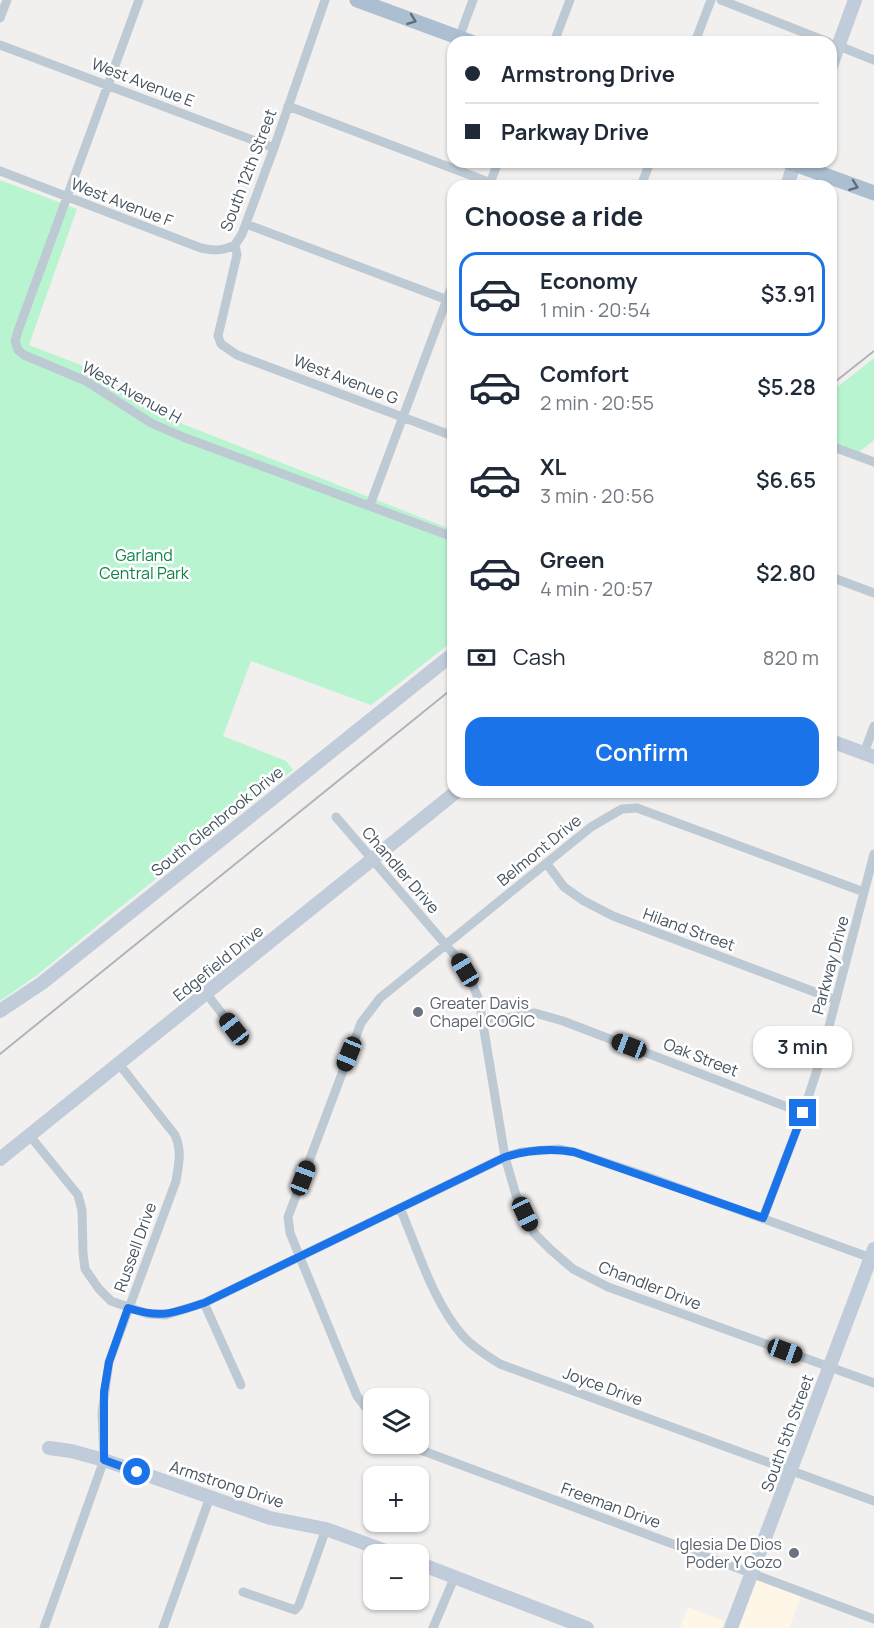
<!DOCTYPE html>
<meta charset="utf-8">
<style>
body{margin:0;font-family:Manrope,sans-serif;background:#f2f2f3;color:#1f2937;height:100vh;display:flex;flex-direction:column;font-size:22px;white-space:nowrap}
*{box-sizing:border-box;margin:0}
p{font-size:20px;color:#747a83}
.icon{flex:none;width:33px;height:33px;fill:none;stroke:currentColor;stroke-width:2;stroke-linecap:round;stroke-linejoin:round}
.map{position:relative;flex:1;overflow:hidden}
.drawer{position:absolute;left:447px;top:180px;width:390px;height:618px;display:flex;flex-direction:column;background:#fff;border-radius:18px;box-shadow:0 2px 4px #0004}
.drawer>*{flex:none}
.guide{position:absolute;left:447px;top:36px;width:390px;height:132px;border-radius:18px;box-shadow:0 2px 4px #0004;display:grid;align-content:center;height:132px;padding:0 18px;background:#fff}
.buttons{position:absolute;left:363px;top:1388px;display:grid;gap:12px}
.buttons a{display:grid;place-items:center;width:66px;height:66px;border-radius:12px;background:#fff;box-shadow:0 2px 4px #0004;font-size:30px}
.end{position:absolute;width:27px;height:27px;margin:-14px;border:8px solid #1a73e8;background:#fff;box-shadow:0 0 0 3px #fff}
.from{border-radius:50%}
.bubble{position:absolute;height:42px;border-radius:18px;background:#fff;box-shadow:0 2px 4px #0004;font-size:20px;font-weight:600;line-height:42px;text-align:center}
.car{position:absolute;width:18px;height:36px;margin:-18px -9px;border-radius:8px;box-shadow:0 0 4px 2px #0007;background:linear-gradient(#222 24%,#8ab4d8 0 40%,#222 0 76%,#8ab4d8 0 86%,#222 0)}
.guide b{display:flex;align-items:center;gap:21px;height:57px;font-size:22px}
.guide b+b{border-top:2px solid #e0e1e3}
.guide i{width:15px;height:15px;background:#1f2937}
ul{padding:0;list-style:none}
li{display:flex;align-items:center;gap:18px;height:84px;margin:0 12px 9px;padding:0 6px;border:3px solid transparent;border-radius:18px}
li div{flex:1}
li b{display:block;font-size:22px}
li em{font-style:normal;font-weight:600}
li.active{border-color:#1a73e8}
li>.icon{width:54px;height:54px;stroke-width:1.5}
h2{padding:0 18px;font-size:27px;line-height:72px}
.pay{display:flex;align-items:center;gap:15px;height:66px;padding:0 18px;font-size:22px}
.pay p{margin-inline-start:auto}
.action{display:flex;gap:12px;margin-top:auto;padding:12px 18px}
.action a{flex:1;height:69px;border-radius:18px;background:#1a73e8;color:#fff;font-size:24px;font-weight:600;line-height:69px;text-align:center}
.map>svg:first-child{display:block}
.commercial{fill:#fef7e7}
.green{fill:#b9f4d0}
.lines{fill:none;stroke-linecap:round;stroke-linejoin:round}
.street{stroke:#becad3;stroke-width:9}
.secondary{stroke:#c0ccda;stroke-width:14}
.primary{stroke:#acbfd1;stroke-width:15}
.rail{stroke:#b0b4ba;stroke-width:2}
.oneway{stroke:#5f6e7c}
.route{stroke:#1a73e8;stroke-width:8}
.worship-dot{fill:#6b7280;stroke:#fff;stroke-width:2}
.labels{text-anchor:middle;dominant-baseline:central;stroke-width:5;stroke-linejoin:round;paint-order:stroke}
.street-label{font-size:16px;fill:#45535f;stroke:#fff}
.park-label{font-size:16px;fill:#0d8348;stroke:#fff}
.worship-label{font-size:16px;fill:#5b616d;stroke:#fff;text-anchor:start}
</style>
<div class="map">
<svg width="874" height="1628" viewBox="0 0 874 1628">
<rect width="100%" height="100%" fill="#f2efef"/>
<path class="commercial" d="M755,1579L801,1596L789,1628H737Z
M688,1607L724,1621L721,1628H680Z"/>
<path class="green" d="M0,180L77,209L29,345L86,367L175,421L453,530V641L371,705L251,661L223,736L286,761L293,770L103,921L36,976L0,1001Z
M874,358V440L859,452L831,441V392Z"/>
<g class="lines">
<path class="street" d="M139,0L18,331L15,341L18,350L24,355L86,381L151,423L183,437L453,537
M325,0L274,148L242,234L235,245L237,255L218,336L221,344L237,355L453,436
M721,0L828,42
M0,18L7,0
M459,38L473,0
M554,42L570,0
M695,42L711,0
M834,44L874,60
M0,45L274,148
M288,106L499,186
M0,171L201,248C214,251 222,251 235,245
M489,186L498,162
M641,186L650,162
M246,224L453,302
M831,446L874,462
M370,505L453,283
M831,577L874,593
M864,753L874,726
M336,817L458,959L471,981L479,1000L505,1157L516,1195L534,1233L551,1250L573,1269L608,1287L874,1383
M547,864L564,887L584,901L613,916L836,1000
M206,993L234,1029
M483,1022L535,1013L563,1021L803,1113
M30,1136L78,1195L82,1210L83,1253L85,1269L99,1289L111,1301L148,1314L166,1315L204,1303L505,1157L521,1152L558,1149L574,1152L646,1176L874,1259
M400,1208C418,1250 433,1302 463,1336C473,1347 487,1356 500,1364L874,1501
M763,1218L803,1113L820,1061L874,854
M204,1303L241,1385
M374,1418L357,1396L290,1233L288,1217L361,1023L380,998L591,827L622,809L637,808L864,892
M407,1443L418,1449L874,1619
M243,1592L295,1610L299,1605L326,1529
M44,1628L104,1460L102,1413L109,1362L176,1181C179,1163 182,1151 175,1135L119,1064
M163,1628L210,1497
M433,1628L455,1576"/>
<path class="secondary" d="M831,66L855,0
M787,186L795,162
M831,741L874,757
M0,1011L42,983L453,654
M0,1159L456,792
M49,1448L71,1451L104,1460L270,1518L326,1529L394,1554
M418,1563L587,1628
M731,1628L874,1249"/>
<path class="primary" d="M357,0L471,42
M789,162L874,193"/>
<path class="rail" d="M831,385L874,351
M0,1054L453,688"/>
</g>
<defs><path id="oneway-chevron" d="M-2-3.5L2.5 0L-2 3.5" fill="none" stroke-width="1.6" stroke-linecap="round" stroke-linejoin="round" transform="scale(1.5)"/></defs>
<g class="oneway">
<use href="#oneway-chevron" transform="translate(412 20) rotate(20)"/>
<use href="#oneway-chevron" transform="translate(854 186) rotate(20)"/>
</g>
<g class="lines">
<path class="route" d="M137,1472L104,1460V1392L109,1362L128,1308C162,1319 172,1313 204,1303L505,1157C528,1150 551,1148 574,1152L763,1218L803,1113"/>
</g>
<g class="worship-dot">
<circle cx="418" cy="1012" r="6"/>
<circle cx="794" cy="1553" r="6"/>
</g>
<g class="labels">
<g class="street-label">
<text transform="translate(143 82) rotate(21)">West Avenue E</text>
<text transform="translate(248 170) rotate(-69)">South 12th Street</text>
<text transform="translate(122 202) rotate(21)">West Avenue F</text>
<text transform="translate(346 379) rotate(21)">West Avenue G</text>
<text transform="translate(132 392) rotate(29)">West Avenue H</text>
<text transform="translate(217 821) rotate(-39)">South Glenbrook Drive</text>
<text transform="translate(539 850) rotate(-39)">Belmont Drive</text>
<text transform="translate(401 870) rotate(49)">Chandler Drive</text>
<text transform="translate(689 929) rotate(20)">Hiland Street</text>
<text transform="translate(218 963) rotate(-39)">Edgefield Drive</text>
<text transform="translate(830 965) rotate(-75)">Parkway Drive</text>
<text transform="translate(701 1057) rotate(21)">Oak Street</text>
<text transform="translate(135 1247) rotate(-70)">Russell Drive</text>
<text transform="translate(650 1285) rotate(21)">Chandler Drive</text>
<text transform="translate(603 1386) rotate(20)">Joyce Drive</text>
<text transform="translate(787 1433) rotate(-70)">South 5th Street</text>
<text transform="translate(227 1484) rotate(18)">Armstrong Drive</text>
<text transform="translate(611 1505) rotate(20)">Freeman Drive</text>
</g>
<g class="park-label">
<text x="144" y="555">Garland<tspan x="144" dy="18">Central Park</tspan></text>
</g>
<g class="worship-label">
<text x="430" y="1003">Greater Davis<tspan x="430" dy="18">Chapel COGIC</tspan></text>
<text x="782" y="1544" text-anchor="end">Iglesia De Dios<tspan x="782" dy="18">Poder Y Gozo</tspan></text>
</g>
</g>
</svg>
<div class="buttons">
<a><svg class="icon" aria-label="layers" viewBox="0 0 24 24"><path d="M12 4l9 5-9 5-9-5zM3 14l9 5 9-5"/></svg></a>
<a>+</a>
<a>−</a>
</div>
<i class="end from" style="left:137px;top:1472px"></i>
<i class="end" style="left:803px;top:1113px"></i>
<div class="bubble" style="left:753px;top:1026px;width:99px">3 min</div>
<i class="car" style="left:465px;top:970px;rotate:329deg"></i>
<i class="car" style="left:234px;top:1029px;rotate:322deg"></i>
<i class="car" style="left:629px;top:1046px;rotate:291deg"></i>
<i class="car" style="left:349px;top:1054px;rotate:202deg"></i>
<i class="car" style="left:303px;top:1178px;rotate:21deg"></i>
<i class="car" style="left:525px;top:1214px;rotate:155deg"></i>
<i class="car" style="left:785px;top:1351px;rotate:110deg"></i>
<div class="guide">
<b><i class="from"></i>Armstrong Drive</b>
<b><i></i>Parkway Drive</b>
</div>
<section class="drawer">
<h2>Choose a ride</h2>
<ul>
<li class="active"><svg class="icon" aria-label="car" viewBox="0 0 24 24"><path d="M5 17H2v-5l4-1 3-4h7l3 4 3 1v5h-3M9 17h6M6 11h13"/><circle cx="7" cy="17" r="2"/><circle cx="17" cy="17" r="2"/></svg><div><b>Economy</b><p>1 min · 20:54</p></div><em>$3.91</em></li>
<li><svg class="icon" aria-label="car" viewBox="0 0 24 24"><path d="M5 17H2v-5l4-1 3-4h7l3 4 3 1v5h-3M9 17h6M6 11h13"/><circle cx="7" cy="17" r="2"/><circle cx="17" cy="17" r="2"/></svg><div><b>Comfort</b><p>2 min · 20:55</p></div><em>$5.28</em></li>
<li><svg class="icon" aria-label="car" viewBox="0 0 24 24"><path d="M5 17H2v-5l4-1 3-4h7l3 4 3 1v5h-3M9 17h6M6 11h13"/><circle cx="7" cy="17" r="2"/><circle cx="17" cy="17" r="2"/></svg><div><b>XL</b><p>3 min · 20:56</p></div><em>$6.65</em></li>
<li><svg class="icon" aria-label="car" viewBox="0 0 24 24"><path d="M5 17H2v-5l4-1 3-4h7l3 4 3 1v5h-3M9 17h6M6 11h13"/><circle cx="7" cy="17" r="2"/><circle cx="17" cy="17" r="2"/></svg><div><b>Green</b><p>4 min · 20:57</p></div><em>$2.80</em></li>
</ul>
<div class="pay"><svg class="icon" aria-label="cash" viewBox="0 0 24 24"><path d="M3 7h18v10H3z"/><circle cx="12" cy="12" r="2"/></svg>Cash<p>820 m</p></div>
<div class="action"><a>Confirm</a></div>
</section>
</div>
